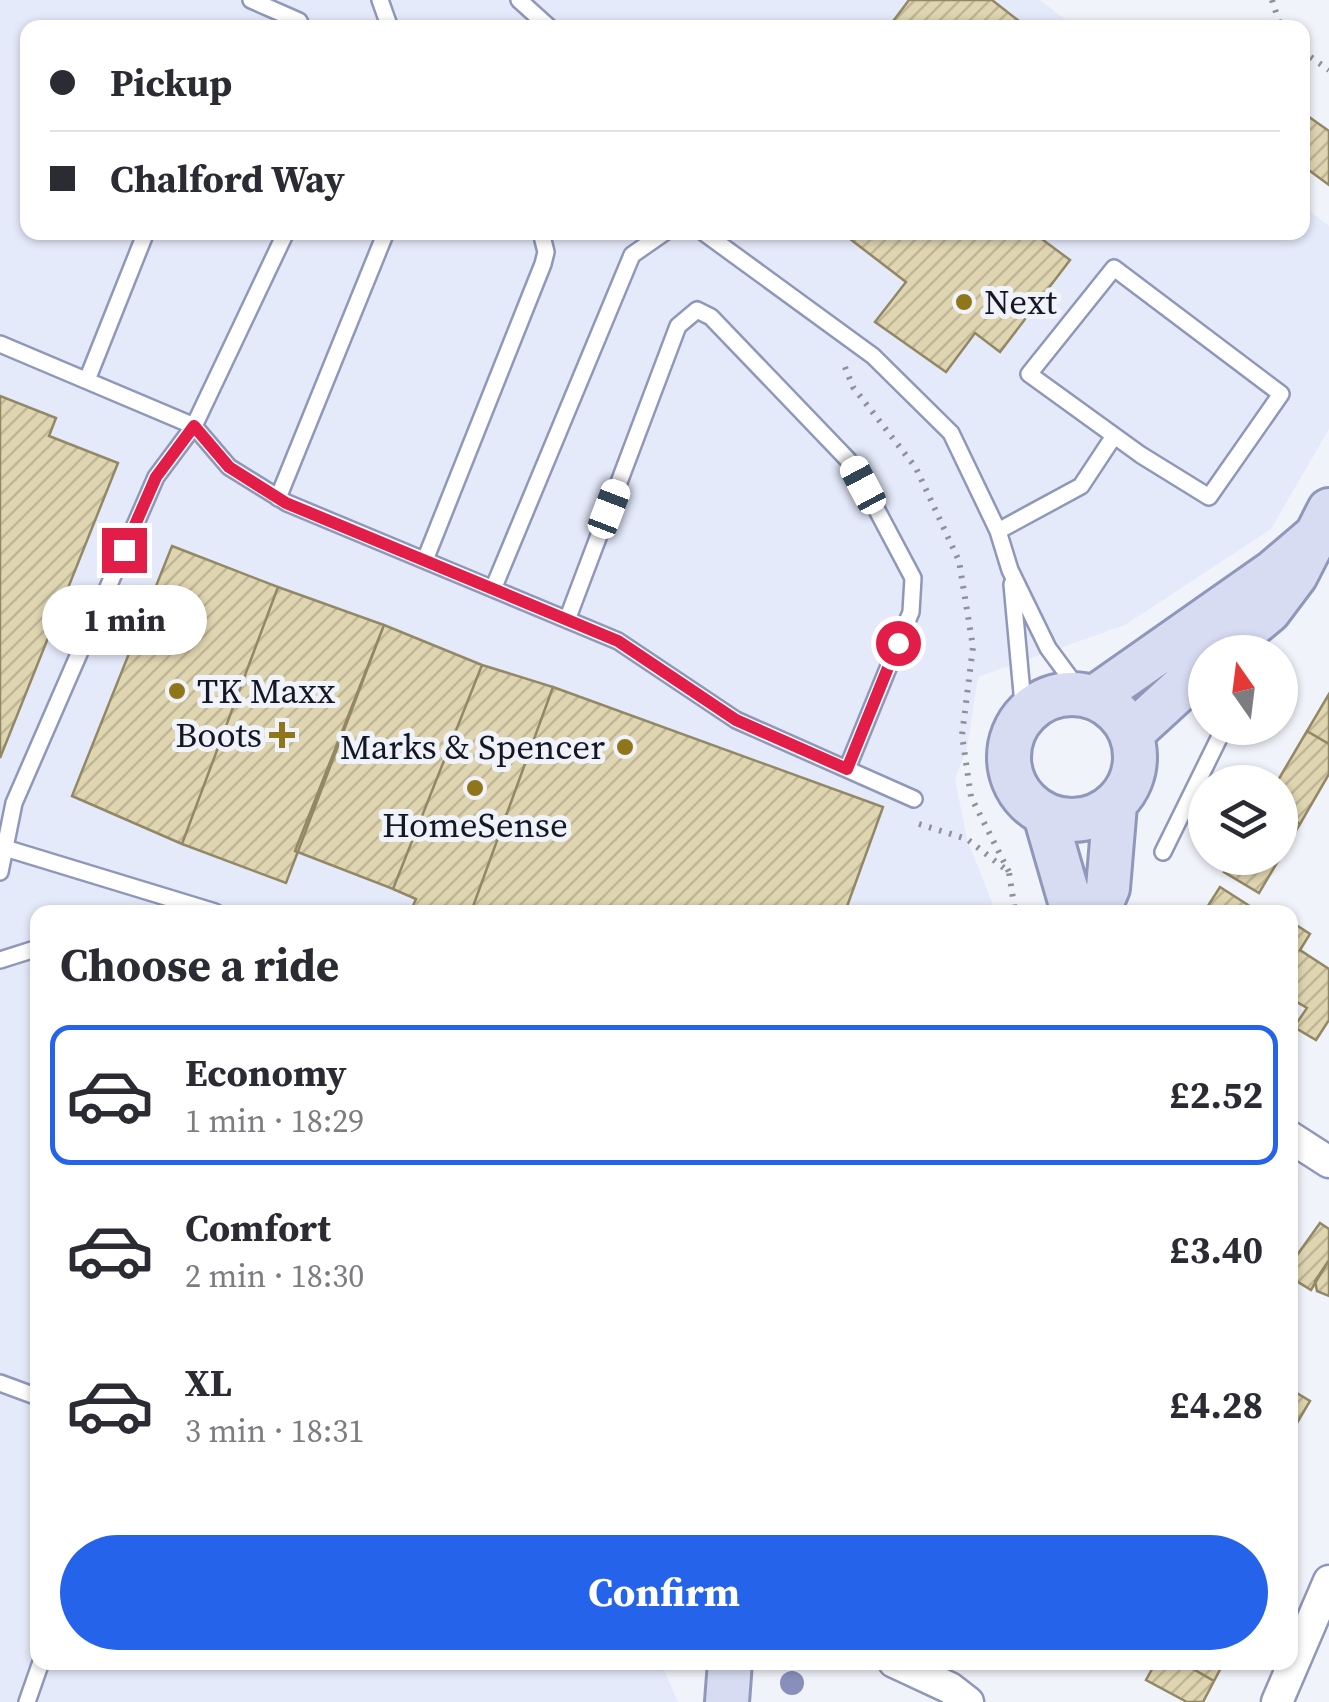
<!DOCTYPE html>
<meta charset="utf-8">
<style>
body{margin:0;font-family:"Source Serif 4",serif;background:#f7f7f7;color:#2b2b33;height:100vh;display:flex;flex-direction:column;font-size:38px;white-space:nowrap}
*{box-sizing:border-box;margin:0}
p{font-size:32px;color:#7c7c81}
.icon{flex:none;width:55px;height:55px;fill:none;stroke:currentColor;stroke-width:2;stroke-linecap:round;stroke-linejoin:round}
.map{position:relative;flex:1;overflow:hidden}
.panel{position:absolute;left:30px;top:905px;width:1268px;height:765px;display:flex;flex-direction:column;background:#fff;border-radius:20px;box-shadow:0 2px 8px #0004}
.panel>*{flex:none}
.top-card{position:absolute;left:20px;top:20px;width:1290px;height:220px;border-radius:20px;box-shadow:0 2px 8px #0004;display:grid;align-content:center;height:220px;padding:0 30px;background:#fff}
.needle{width:65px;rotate:346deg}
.controls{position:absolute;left:1188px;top:635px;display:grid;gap:20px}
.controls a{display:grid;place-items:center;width:110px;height:110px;border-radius:50%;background:#fff;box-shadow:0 2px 8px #0004;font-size:50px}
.end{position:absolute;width:45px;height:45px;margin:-22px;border:12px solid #e11d48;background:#fff;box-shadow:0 0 0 5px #fff}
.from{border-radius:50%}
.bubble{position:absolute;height:70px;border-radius:35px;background:#fff;box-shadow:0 2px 8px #0004;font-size:32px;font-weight:700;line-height:70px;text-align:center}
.car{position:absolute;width:30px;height:60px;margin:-30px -15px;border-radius:12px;box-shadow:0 0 8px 2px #0007;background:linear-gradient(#fff 24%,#345 0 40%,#fff 0 76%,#345 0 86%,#fff 0)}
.top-card b{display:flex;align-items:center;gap:35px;height:95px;font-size:38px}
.top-card b+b{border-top:2px solid #e1e1e2}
.top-card i{width:25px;height:25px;background:#2b2b33}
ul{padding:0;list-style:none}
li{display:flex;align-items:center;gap:30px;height:140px;margin:0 20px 15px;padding:0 10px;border:5px solid transparent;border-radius:20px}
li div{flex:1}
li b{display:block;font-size:38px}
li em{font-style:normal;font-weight:700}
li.current{border-color:#2563eb}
li>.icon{width:90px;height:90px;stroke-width:1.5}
h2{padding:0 30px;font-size:45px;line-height:120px}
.action{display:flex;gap:20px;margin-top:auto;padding:20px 30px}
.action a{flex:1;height:115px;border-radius:60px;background:#2563eb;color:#fff;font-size:40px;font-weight:700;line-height:115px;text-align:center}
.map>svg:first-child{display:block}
.built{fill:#e5eafb}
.building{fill:url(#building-hatch);stroke:#928866;stroke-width:2.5}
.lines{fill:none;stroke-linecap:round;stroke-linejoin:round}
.lane-casing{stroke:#8f98b9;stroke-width:20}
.street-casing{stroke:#8f98b9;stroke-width:35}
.secondary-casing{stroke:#8f98b9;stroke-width:48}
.path{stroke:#8e919a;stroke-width:6;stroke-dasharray:2.5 8;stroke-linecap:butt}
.lane{stroke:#fff;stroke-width:15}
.street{stroke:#fff;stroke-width:30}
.secondary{stroke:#d7dcf3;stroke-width:42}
.tree{fill:#888fbb}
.route{stroke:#e11d48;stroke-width:12}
.poi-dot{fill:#8f761b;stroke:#f1f3fa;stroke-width:4}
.labels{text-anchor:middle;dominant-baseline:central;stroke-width:10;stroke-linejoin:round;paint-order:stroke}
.poi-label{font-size:35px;fill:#151824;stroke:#f1f3fa;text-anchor:start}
</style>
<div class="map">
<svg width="1329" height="1702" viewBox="0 0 1329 1702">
<defs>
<pattern id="building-hatch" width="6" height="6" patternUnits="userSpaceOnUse" patternTransform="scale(2.5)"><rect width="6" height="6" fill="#e0d5b1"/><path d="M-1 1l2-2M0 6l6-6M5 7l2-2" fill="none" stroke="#bfb698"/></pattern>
</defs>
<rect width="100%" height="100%" fill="#f1f3fa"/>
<path class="built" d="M0,0H1040L1075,27L28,28V232H1302L1303,206L1329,226V429L1271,529L1125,625L978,677L967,748L955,779L967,839L996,912H38V1662L661,1663L678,1702H0Z"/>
<path class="building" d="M909,0H992L1028,28H888Z
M1302,112L1329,131V185L1302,165Z
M841,232H1042L1039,237L1070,260L1000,352L975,333L946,372L875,322L906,282Z
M0,396L56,418L49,436L118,463L0,758Z
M172,546L278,587L182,844L72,796Z
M278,587L384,625L286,883L182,844Z
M384,625L482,665L393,889L295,851Z
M482,665L553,687L471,912H410L416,899L393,889Z
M553,687L883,807L845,912H471Z
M1329,694V744L1307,731Z
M1307,731L1329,744V774L1300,824L1280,812V782H1277Z
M1280,812L1300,824L1259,893L1224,872L1233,858H1280Z
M1220,887L1259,912H1204Z
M1290,921L1310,934L1300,950L1329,969V1020L1316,1040L1294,1027L1307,1008L1290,998Z
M1320,1223L1329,1229V1260L1311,1290L1290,1277V1265Z
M1329,1260V1296L1317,1291L1315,1281Z
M1290,1389L1310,1401L1290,1435Z
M1156,1662H1181L1214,1681L1203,1702H1187L1146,1680Z
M1181,1662H1224L1214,1681Z"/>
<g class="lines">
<defs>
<path id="lane" d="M251,0L299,21L302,28
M380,0L390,28
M519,0L550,28
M703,232L873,356L951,433L998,531L1010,570L1048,648L1082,694
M1114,268L1281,394L1209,497L1141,455L1029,374Z
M0,344L194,426L229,467L287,503L618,641L736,720L914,799
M87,380L146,232
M278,498L386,232
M998,531L1081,486L1114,436
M425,560L543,264L546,252L541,232
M1012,584L1024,715
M493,589L632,255L665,232
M567,620L678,326L697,310L711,317L853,465L913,578L911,612L847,769
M5,848L215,912
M1163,852L1224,728
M0,872L14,803L156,477L194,426L286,232
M0,960L38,948
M0,1383L38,1397
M27,1702L41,1662"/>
<path id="street" d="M1290,1137L1329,1162
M894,1662L950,1688L968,1702
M1277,1702L1329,1581"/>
<path id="secondary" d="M1220,652L1269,611L1296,575L1329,510
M1009 757a63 63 0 1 1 126 0a63 63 0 1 1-126 0Z
M1095,697L1273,572L1314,537
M1132,733L1205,666
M1045,815L1073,912
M1098,912L1108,888L1115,805
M727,1702L730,1662"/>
</defs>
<use href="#lane" class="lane-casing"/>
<use href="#street" class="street-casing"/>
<use href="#secondary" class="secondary-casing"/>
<path class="path" d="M1272,0L1281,28
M1302,51L1329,70
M845,367L853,387L916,468L959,561L973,647L962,735L971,797L1009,872
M919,824L967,839L1009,872L1015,912"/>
<use href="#lane" class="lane"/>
<use href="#street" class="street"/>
<use href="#secondary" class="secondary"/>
</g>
<circle class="tree" cx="792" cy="1683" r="12"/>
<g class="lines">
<path class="route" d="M124,550L156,477L194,426L229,467L286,503L618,641L736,720L847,769L898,643"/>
</g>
<g class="poi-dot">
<circle cx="964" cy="302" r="10"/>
<circle cx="177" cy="691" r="10"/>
<path d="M277 720h10v10h10v10h-10v10h-10v-10h-10v-10h10z"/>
<circle cx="625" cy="747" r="10"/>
<circle cx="475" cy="788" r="10"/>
</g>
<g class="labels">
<g class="poi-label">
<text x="984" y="302">Next</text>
<text x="197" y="691">TK Maxx</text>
<text x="262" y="735" text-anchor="end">Boots</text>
<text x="605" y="747" text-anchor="end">Marks &amp; Spencer</text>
<text x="475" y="825" text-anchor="middle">HomeSense</text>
</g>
</g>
</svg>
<div class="controls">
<a><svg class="needle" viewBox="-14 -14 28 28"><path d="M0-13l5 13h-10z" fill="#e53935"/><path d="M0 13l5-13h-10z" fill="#7c7c81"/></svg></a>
<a><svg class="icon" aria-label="layers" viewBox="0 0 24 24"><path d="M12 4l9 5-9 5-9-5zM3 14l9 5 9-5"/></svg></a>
</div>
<i class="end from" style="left:898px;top:643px"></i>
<i class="end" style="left:124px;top:550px"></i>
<div class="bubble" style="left:42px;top:585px;width:165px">1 min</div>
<i class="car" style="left:863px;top:485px;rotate:332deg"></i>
<i class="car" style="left:609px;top:509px;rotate:21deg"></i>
<div class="top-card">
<b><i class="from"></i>Pickup</b>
<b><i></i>Chalford Way</b>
</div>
<section class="panel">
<h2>Choose a ride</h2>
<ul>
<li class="current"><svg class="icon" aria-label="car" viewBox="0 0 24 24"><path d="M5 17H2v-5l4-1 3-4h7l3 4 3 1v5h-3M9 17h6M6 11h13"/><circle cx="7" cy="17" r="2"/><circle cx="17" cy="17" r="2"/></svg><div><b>Economy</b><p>1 min · 18:29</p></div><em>£2.52</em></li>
<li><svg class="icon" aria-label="car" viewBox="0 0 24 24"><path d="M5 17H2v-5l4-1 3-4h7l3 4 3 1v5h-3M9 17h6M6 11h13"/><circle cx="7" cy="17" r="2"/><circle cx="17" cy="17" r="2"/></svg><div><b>Comfort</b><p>2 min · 18:30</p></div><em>£3.40</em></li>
<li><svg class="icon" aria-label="car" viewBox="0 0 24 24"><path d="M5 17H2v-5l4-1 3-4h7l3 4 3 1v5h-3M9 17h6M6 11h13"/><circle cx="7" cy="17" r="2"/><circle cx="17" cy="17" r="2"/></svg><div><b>XL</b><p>3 min · 18:31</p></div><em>£4.28</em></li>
</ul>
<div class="action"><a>Confirm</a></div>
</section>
</div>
